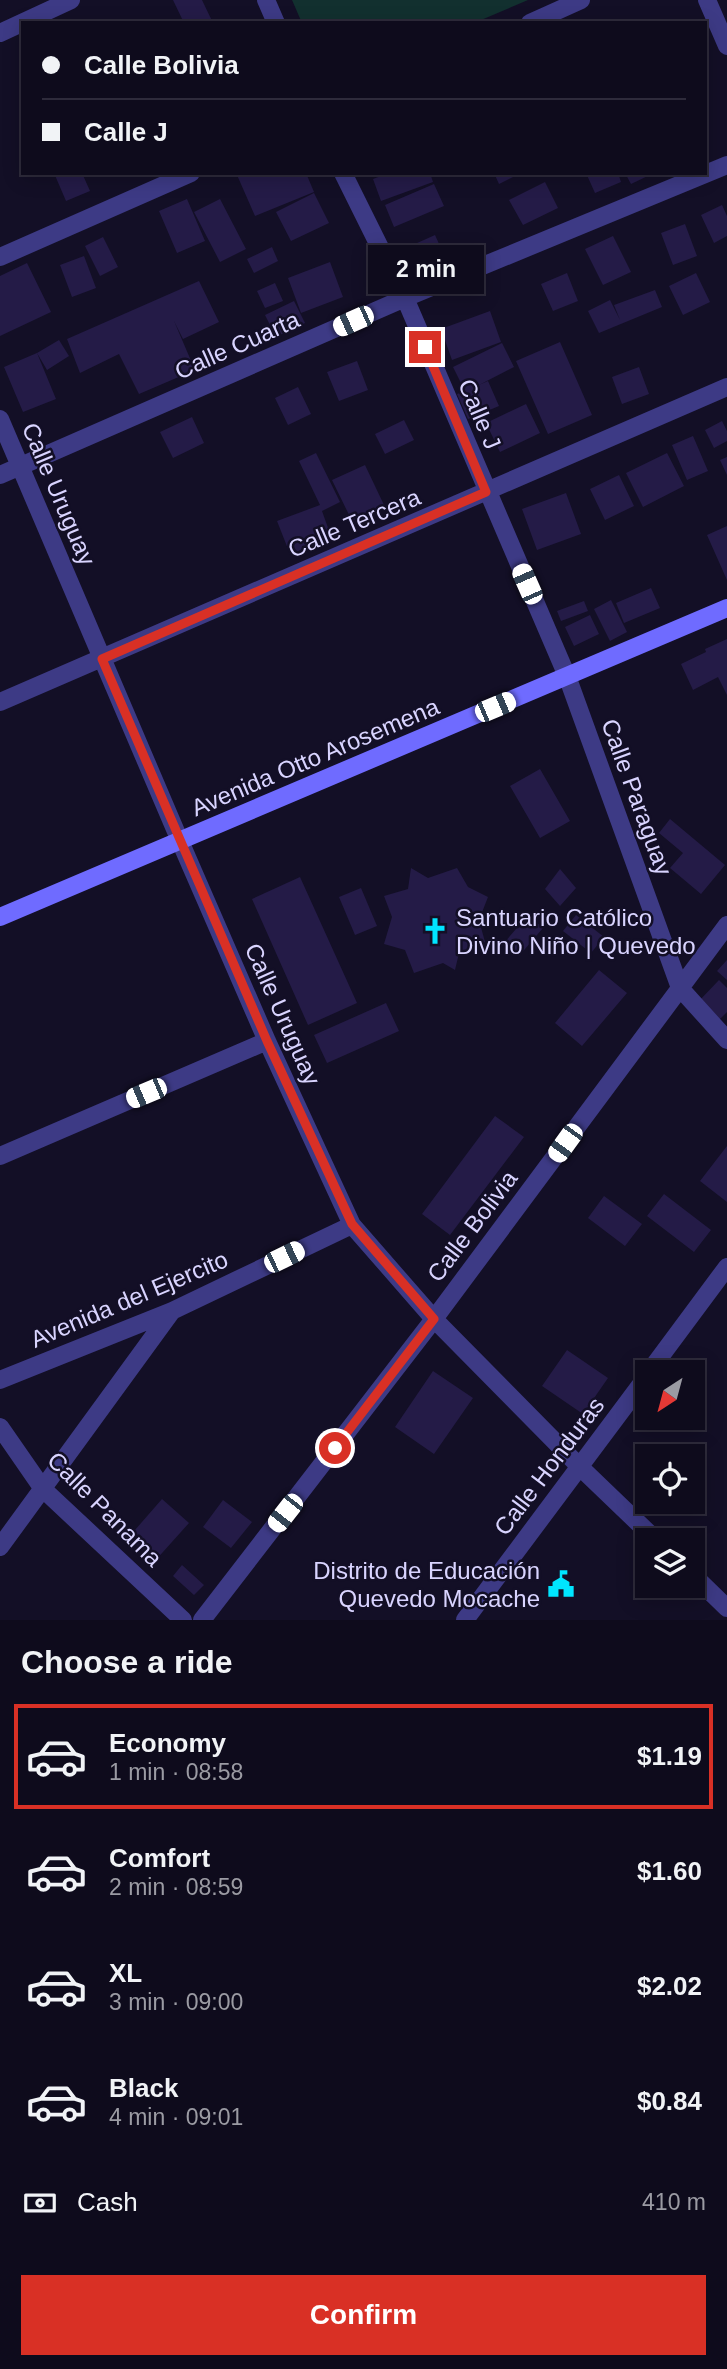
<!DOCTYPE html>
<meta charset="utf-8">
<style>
body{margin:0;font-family:Arial,sans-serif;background:#1c1929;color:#f1f3f6;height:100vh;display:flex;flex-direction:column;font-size:26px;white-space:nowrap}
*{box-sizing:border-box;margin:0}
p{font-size:23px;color:#9b9ba3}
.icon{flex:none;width:38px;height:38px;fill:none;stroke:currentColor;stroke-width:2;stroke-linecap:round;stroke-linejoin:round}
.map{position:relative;height:1620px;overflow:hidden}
.panel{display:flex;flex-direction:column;background:#0e0b1c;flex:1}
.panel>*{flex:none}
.hud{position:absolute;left:21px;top:21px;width:686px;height:154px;border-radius:0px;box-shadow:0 4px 18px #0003,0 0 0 2px #2e2b3b;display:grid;align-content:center;height:154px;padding:0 21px;background:#0e0b1c}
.needle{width:46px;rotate:216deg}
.controls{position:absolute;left:635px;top:1360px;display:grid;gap:14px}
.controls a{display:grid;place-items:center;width:70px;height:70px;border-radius:0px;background:#0e0b1c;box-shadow:0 4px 18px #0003,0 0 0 2px #2e2b3b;font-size:35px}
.end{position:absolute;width:32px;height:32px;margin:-16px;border:9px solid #d93025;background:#fff;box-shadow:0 0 0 4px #fff}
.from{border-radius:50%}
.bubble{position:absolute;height:49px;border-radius:0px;background:#0e0b1c;box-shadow:0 4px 18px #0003,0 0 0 2px #2e2b3b;font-size:23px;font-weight:700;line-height:49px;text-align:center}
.car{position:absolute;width:21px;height:42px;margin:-21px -10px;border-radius:9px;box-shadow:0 0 5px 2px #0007;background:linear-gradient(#fff 24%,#345 0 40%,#fff 0 76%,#345 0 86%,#fff 0)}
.hud b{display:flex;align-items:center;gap:24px;height:66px;font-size:26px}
.hud b+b{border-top:2px solid #2e2b3b}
.hud i{width:18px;height:18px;background:#f1f3f6}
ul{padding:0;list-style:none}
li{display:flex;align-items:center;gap:21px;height:105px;margin:0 14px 10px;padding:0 7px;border:4px solid transparent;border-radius:0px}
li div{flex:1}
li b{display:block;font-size:26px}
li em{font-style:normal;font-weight:700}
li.selected{border-color:#d93025}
li>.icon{width:63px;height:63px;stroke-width:1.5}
h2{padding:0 21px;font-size:32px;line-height:84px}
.pay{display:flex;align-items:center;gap:18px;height:77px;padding:0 21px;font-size:26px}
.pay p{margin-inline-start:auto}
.action{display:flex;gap:14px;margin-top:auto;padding:14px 21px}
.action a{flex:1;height:80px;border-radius:0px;background:#d93025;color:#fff;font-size:28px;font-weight:700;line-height:80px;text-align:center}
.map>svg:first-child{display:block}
.green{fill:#12302f}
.building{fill:#241b47}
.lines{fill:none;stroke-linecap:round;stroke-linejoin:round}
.minor{stroke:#3d3a85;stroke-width:18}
.secondary{stroke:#6f6bff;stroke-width:18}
.route{stroke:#d93025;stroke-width:9}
.labels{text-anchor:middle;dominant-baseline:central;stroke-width:5;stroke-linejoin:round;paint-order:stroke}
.street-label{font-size:24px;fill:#d9d4ff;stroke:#130f26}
.poi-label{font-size:24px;fill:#d9d4ff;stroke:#130f26;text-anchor:start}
</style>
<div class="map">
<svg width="727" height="1620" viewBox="0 0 727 1620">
<rect width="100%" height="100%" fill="#130f26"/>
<path class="green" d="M292,0H528L474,23H302Z"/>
<path class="building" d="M173,0H202L213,23H184Z
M54,173H82L90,191L66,201Z
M242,173H306L314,192L255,216L237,175Z
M389,173H430L433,182L381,201L373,179Z
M494,173H516L517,175L499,184Z
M586,173H618L621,182L595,193Z
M625,173H654L631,184Z
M545,182L558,208L523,225L509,200Z
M434,184L444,206L394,227L385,205Z
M314,193L329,223L291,241L276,212Z
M187,199L205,241L177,253L159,211Z
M220,199L246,249L220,262L194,212Z
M722,205L727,216V236L714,243L701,215Z
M685,224L697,256L673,265L661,233Z
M435,235L445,257L415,270L406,248Z
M613,236L631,272L603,285L585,249Z
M103,237L118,267L100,276L85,246Z
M272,247L278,261L254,273L247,259Z
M84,256L96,288L72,297L60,265Z
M330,262L343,297L301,313L288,278Z
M27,263L51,312L0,336V276Z
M567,273L578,301L553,311L541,284Z
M696,273L710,302L683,315L669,286Z
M199,281L219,322L183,339L174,321L195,370L139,394L119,354L80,373L67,339Z
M275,283L283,301L265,308L257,291Z
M655,290L662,307L599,333L588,311L610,300L620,320L614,305Z
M294,301L305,323L276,337L265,315Z
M490,311L501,342L452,360L441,329Z
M59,340L69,356L47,370L37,353L56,399L23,412L4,367L37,353Z
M560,342L592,415L548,434L516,361Z
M502,343L514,367L479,385L488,381L499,406L468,419L457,394L465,391L453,367Z
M357,361L368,390L339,401L327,372Z
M639,367L649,394L622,404L612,377Z
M298,387L311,414L288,425L275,398Z
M526,404L540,433L500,452L486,423Z
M192,417L204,443L173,458L160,432Z
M404,420L414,440L385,454L375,434Z
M722,421L727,431V441L714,448L705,430Z
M693,436L708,471L687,480L672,445Z
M316,453L340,502L322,511L332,539L290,554L277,521L320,505L299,461Z
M667,453L684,486L643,507L626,473Z
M727,457V475L720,460Z
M365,465L384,505L352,521L332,480Z
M619,475L634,506L605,520L590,489Z
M566,493L581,534L537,550L522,509Z
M727,526V580L707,535Z
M651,588L660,608L624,623L616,603Z
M611,600L627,632L610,641L594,609Z
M584,601L588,611L561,621L557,611Z
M590,615L599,634L574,646L565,627Z
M727,639V695L718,677L693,690L681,664L706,652L705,649Z
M540,769L570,821L540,838L510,786Z
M670,819L725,865L701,894L670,868L683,853L659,833Z
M411,868L428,878L457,868L468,887L488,897L479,920L485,942L459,953L455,970L443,963L414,973L405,950L384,944L392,917L384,896L408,889Z
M560,869L576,888L560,906L545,889Z
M300,877L357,1003L308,1025L252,899Z
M361,888L377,926L355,935L339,897Z
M528,915L543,928L519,956L504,943Z
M576,915L604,937L591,953L563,931Z
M727,960V980L717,971Z
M599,970L627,993L582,1046L555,1023Z
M719,980L727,988V1012L719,1020L699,1001Z
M386,1003L399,1031L327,1063L314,1035Z
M495,1116L524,1137L450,1235L422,1214Z
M727,1146V1202L700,1181Z
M664,1194L711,1230L694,1252L647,1216Z
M604,1196L642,1224L625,1246L588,1218Z
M567,1350L608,1378L583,1414L542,1386Z
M433,1371L473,1398L434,1454L395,1427Z
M162,1499L189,1523L154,1562L128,1538Z
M223,1500L252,1522L231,1548L203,1527Z
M182,1565L204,1585L194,1595L173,1576Z"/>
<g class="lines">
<path class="minor" d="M266,0L276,23
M707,0L727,46
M530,23L581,0
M0,33L71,0
M343,173L405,298L567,676L680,988L727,1040
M0,257L191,173
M0,419L180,841L267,1041L352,1225L434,1319L580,1467L656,1540
M0,475L405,298L727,165
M0,702L727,387
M0,1156L267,1041
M649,1372L727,1267
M0,1380L172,1311L352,1225
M0,1427L43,1489L183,1620
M0,1547L172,1311
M693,1575L727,1608
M202,1620L434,1319L727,925
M465,1620L648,1375"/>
<path class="secondary" d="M0,917L727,608"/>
</g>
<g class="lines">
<path class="route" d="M335,1448L434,1319L352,1224L267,1041L102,659L486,492L425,347"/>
</g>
<defs>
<symbol id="church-bare" viewBox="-9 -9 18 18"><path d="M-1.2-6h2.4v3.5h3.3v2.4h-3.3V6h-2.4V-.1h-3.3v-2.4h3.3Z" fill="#00e5ff" stroke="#130f26" stroke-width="2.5" paint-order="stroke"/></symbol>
<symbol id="civic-bare" viewBox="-9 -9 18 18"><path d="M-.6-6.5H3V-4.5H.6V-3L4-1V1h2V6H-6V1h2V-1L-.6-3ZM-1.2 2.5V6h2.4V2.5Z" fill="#00e5ff" stroke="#130f26" stroke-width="2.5" paint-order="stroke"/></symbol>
</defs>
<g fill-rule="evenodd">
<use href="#church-bare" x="416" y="912" width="38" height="38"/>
<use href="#civic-bare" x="542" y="1565" width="38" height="38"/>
</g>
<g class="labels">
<g class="street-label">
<text transform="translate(237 345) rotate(-24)">Calle Cuarta</text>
<text transform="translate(480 414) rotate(67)">Calle J</text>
<text transform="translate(59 494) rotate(67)">Calle Uruguay</text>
<text transform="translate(354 523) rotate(-23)">Calle Tercera</text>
<text transform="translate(315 757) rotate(-23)">Avenida Otto Arosemena</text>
<text transform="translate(637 797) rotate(70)">Calle Paraguay</text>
<text transform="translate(283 1014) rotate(66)">Calle Uruguay</text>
<text transform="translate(472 1226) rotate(-53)">Calle Bolivia</text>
<text transform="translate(129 1299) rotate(-23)">Avenida del Ejercito</text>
<text transform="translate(549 1466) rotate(-53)">Calle Honduras</text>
<text transform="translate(105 1509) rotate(45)">Calle Panama</text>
</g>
<g class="poi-label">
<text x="456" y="917">Santuario Católico<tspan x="456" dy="28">Divino Niño | Quevedo</tspan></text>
<text x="540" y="1570" text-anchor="end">Distrito de Educación<tspan x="540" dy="28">Quevedo Mocache</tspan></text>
</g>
</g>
</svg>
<div class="controls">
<a><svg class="needle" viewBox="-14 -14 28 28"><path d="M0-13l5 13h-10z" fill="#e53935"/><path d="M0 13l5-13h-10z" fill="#9b9ba3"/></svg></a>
<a><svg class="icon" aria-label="locate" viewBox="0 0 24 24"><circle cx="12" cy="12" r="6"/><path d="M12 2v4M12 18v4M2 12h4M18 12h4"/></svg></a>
<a><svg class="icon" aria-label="layers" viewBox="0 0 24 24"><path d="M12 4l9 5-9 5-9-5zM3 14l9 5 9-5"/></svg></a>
</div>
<i class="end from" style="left:335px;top:1448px"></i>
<i class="end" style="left:425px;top:347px"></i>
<div class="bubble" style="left:368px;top:245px;width:116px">2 min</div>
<i class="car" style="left:353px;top:321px;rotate:246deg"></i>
<i class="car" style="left:527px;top:584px;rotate:336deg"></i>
<i class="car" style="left:495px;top:707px;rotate:67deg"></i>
<i class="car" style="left:146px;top:1093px;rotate:247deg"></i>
<i class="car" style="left:565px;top:1143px;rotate:216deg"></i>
<i class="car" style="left:284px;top:1257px;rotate:64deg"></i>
<i class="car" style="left:285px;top:1513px;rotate:218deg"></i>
<div class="hud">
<b><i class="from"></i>Calle Bolivia</b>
<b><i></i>Calle J</b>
</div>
</div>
<section class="panel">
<h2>Choose a ride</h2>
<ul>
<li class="selected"><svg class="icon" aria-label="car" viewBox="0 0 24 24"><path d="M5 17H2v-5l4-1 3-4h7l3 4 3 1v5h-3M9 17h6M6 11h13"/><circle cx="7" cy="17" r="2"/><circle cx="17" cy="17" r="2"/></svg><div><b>Economy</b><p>1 min · 08:58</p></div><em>$1.19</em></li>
<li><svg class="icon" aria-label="car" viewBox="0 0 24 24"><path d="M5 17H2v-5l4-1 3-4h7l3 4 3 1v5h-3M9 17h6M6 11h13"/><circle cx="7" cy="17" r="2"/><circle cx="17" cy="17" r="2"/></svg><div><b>Comfort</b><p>2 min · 08:59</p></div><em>$1.60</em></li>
<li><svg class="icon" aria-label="car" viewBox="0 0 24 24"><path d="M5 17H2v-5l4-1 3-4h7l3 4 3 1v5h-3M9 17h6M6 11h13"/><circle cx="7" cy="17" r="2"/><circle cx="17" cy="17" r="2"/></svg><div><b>XL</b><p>3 min · 09:00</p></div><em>$2.02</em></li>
<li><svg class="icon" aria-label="car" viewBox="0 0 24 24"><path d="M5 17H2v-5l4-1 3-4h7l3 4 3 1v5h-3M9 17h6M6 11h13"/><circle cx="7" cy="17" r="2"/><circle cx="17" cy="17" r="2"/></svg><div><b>Black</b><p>4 min · 09:01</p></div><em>$0.84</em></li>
</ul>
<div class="pay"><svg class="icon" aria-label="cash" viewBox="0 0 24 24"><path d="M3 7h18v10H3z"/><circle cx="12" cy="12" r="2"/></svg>Cash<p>410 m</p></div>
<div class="action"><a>Confirm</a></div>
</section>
